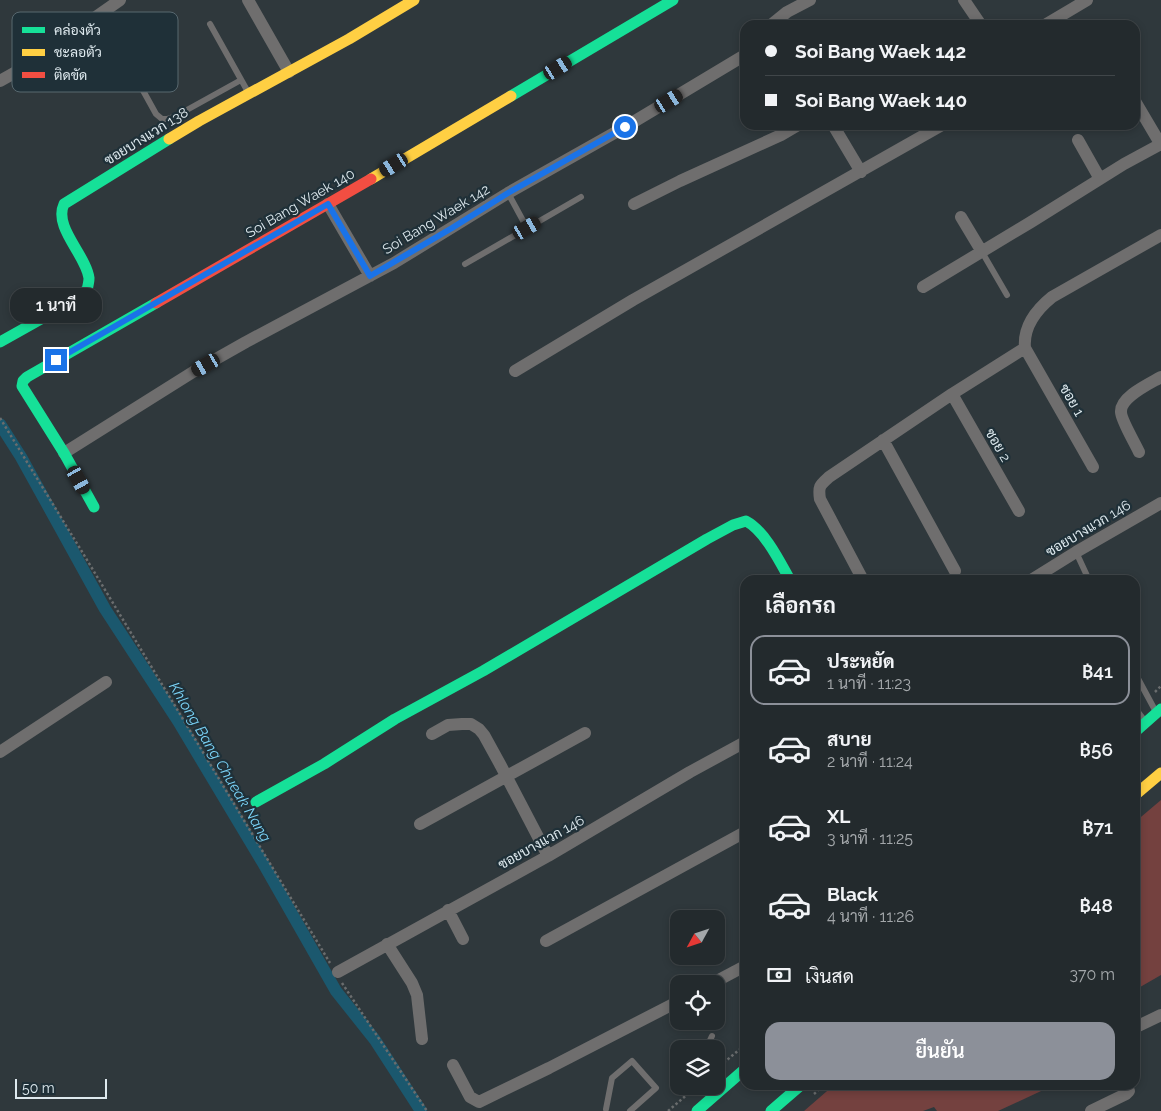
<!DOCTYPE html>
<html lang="th">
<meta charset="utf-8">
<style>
body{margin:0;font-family:Raleway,Sarabun,sans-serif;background:#2b3235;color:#f1f3f6;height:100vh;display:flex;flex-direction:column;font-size:19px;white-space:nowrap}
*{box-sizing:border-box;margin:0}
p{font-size:16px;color:#a3a7aa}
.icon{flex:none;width:28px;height:28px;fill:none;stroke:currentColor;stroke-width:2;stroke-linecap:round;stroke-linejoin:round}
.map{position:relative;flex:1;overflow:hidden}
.sheet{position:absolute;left:740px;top:575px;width:400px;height:515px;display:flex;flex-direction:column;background:#232a2d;border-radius:15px;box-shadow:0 2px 8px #0003,0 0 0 1px #404649}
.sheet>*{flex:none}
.top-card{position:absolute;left:740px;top:20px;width:400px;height:110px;border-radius:15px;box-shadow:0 2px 8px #0003,0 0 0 1px #404649;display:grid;align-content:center;height:110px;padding:0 25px;background:#232a2d}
.needle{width:32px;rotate:230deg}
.fabs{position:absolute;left:670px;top:910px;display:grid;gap:10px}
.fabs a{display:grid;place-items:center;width:55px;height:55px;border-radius:10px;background:#232a2d;box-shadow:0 2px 8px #0003,0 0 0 1px #404649;font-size:25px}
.scale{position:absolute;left:15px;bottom:12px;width:92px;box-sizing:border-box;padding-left:5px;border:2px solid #dee9ee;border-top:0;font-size:14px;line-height:18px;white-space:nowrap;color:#dee9ee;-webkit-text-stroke:4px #1f3038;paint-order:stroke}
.end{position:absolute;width:22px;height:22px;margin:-11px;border:6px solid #1a73e8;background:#fff;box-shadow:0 0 0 2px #fff}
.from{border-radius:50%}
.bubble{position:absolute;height:35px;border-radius:15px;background:#232a2d;box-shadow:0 2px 8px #0003,0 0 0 1px #404649;font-size:16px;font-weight:600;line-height:35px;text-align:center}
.car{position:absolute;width:15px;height:30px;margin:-15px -8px;border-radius:6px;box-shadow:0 0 4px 1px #0007;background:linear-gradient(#222 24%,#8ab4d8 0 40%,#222 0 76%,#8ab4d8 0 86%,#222 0)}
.top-card b{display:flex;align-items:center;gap:18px;height:48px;font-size:19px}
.top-card b+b{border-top:1px solid #404649}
.top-card i{width:12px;height:12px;background:#f1f3f6}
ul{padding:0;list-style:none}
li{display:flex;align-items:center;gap:15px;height:70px;margin:0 10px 8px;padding:0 15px;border:2px solid transparent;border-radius:15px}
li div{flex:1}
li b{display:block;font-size:19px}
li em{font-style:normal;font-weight:600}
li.selected{border-color:#8c9099}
li>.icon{width:45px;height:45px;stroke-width:1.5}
h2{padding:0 25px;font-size:22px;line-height:60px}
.pay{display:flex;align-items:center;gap:12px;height:55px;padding:0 25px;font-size:19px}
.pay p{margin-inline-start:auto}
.cta{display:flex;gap:10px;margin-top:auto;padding:10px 25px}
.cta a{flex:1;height:58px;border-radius:15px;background:#8c9099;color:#fff;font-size:20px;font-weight:600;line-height:58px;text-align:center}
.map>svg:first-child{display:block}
.green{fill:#74413f}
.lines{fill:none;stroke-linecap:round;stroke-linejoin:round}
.canal{stroke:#1b586e;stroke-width:12}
.path{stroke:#6a6d6e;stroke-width:2.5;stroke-dasharray:2.5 2.5;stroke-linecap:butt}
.lane{stroke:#6f6e6e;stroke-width:6}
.street{stroke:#6f6e6e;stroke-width:12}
.fast{stroke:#16e098;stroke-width:11}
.slow{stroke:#ffcf43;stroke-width:11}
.jam{stroke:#f24e42;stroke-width:11}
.route{stroke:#1a73e8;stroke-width:6}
.labels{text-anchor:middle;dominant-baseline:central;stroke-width:4.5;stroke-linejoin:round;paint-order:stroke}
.street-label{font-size:14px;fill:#dee9ee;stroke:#1f3038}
.water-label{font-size:15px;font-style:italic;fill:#7ad2f6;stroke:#1f3038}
.key{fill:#1f3038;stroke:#58686f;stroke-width:1}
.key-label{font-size:14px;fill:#dee9ee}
</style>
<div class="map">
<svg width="1161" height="1111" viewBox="0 0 1161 1111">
<rect width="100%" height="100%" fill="#2f383c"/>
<path class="green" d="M1161,800V975L1135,990V822Z
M834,1085H1054L998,1111H937L934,1107L923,1111H804Z"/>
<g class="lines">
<path class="canal" d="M0,424L21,457L105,609L178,721L263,863L336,991L375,1040L421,1111"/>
<path class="path" d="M0,418L81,550L330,963
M1155,692L1161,686
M342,983L427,1111
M716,1069L745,1045
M814,1094L824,1085
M668,1111L697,1086"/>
<path class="lane" d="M210,24L248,92
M135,76L156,114L162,119H167L176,116L241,80
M508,193L527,228
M982,252L1007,295
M465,264L581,197
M1076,552L1089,580
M1135,673L1156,712
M1135,708L1145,721
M706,1049L712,1036
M606,1109L612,1078L632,1061L656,1088L630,1111"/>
<path class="street" d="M248,0L289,72
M964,0L981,25
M771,25L787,12L810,0
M1045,25L1087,0
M0,81L23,68L120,0
M1135,101L1161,145
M833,125L861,172
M1078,140L1100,179
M328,204L370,276
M634,204L680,181L781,135L798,125
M961,217L982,252
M923,287L1031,222L1124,164L1161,144
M515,371L633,300L942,125
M952,394L1019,511
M883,440L955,571
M1139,452C1135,443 1121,420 1121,412C1120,397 1149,384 1161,377
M64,453L193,372L246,342L394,263L508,193L625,127L745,55
M1093,467L1025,348C1023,327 1036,310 1052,297L1161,235
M863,580L820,499C818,486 820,485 829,477L952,394L1025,348
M1031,580L1076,552L1161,503
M432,734L448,725L462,724H471L479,729L484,735L501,766L548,856
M0,752L106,682
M420,824L585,733
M448,910L463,939
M546,941L745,832
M387,944L412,983L417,995L422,1039
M338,972L548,856L690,772L745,742
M711,984L745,966
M1138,1026L1161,1015
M453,1065L470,1097L479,1102L549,1068L679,1001
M1091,1111L1126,1094L1129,1091"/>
<path class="fast" d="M511,96L673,0
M0,342L41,319L87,290C88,286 89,282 89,278C86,255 53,227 64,204L169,139
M94,507L64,453L22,386L23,381L27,377L156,303
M1135,732L1161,709
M256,802L324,764L395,719L483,671L707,539L733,525L746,521C765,531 780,562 790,580
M697,1111L745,1069
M771,1111L801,1085"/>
<path class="slow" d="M169,139L199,121L349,39L414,0
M371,179L511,96
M1135,795L1161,773"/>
<path class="jam" d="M156,303L371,179"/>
</g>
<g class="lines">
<path class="route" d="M56,360L328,204L370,276L452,228L508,193L625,127"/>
</g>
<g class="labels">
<g class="street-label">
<text transform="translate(146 136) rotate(-32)">ซอยบางแวก 138</text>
<text transform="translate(300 203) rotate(-30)">Soi Bang Waek 140</text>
<text transform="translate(436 219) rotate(-31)">Soi Bang Waek 142</text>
<text transform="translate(1072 400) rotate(60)">ซอย 1</text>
<text transform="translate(998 445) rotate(60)">ซอย 2</text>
<text transform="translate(1088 528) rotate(-31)">ซอยบางแวก 146</text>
<text transform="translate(541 842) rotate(-29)">ซอยบางแวก 146</text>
</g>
<g class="water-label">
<text transform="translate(220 762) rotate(59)">Khlong Bang Chueak Nang</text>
</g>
</g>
<rect x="12" y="12" width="166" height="80" rx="8" class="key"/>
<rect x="22" y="27" width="23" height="6" fill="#16e098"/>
<rect x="22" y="49" width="23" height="7" fill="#ffcf43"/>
<rect x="22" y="72" width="23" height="6" fill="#f24e42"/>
<g class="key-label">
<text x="54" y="35">คล่องตัว</text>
<text x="54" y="57">ชะลอตัว</text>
<text x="54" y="80">ติดขัด</text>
</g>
</svg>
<div class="fabs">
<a><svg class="needle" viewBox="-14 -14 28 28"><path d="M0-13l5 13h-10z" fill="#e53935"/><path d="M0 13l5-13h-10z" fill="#a3a7aa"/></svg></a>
<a><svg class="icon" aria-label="locate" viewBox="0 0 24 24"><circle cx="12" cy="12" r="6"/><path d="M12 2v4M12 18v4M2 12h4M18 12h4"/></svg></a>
<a><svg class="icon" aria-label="layers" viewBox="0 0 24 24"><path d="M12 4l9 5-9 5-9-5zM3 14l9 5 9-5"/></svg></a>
</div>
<div class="scale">50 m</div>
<i class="end from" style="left:625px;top:127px"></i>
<i class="end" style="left:56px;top:360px"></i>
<div class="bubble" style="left:10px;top:288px;width:92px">1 นาที</div>
<i class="car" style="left:558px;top:68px;rotate:59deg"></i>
<i class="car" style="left:669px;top:101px;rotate:59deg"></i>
<i class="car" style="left:394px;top:165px;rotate:239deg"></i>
<i class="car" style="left:527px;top:228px;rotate:60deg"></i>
<i class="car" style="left:206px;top:365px;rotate:240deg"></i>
<i class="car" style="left:79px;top:480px;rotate:151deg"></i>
<div class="top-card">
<b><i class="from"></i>Soi Bang Waek 142</b>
<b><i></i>Soi Bang Waek 140</b>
</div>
<section class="sheet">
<h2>เลือกรถ</h2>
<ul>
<li class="selected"><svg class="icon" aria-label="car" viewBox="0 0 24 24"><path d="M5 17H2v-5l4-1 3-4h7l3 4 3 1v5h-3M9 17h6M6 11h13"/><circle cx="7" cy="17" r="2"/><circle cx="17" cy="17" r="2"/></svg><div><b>ประหยัด</b><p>1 นาที · 11:23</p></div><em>฿41</em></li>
<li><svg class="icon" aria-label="car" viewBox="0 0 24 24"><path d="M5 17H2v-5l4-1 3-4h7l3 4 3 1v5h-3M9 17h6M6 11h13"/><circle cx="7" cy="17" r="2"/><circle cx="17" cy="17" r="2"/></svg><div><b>สบาย</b><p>2 นาที · 11:24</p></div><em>฿56</em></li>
<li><svg class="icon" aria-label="car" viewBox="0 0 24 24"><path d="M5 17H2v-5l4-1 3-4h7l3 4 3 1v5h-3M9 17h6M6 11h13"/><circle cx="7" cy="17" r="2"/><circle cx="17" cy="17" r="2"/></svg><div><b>XL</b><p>3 นาที · 11:25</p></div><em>฿71</em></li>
<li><svg class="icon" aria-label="car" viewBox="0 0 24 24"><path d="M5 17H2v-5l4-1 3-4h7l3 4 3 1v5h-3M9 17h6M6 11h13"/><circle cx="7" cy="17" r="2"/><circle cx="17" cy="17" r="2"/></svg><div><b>Black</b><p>4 นาที · 11:26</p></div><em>฿48</em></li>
</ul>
<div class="pay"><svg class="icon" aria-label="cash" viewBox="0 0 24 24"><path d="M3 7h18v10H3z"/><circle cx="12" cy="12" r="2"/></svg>เงินสด<p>370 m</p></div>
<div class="cta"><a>ยืนยัน</a></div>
</section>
</div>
